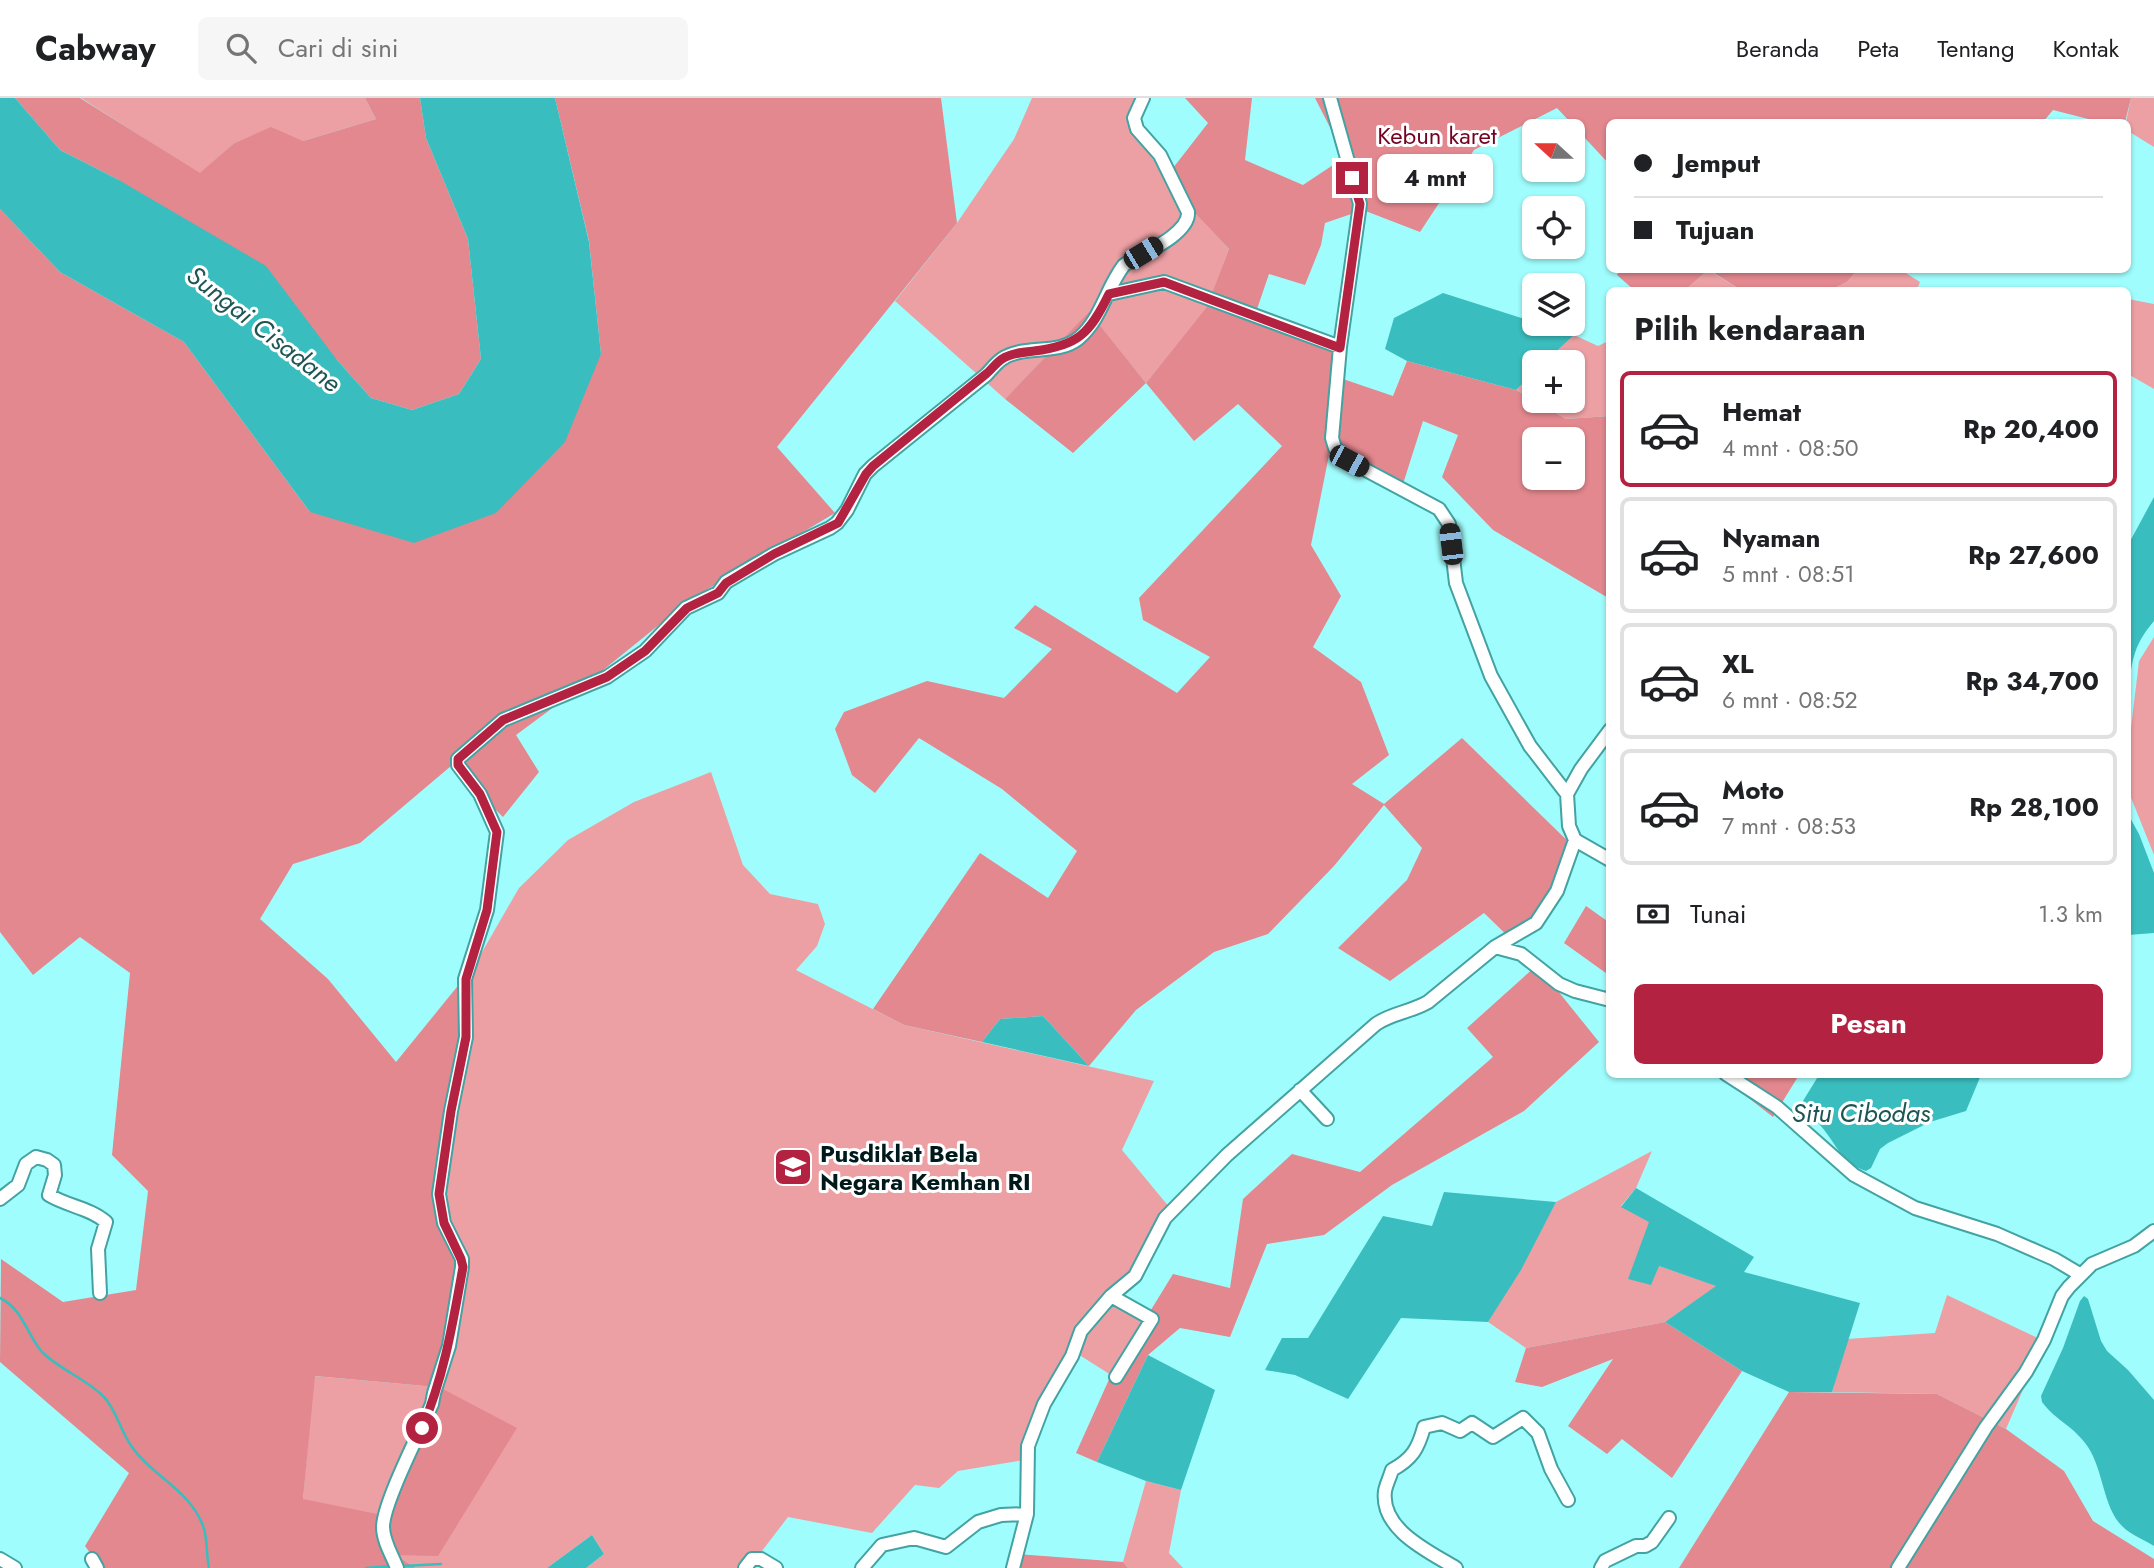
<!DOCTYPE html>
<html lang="id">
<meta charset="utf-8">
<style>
body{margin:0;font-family:Jost,sans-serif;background:#f6f6f6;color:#202124;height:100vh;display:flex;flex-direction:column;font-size:26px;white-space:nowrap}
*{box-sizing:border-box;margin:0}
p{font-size:23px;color:#757577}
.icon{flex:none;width:38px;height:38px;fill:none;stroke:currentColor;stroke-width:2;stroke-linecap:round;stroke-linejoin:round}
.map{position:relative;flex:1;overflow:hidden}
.drawer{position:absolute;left:1606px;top:189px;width:525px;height:791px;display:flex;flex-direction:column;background:#fff;border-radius:10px;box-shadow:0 2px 5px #0004}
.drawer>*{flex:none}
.guide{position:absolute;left:1606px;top:21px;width:525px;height:154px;border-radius:10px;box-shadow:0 2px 5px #0004;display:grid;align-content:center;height:154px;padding:0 28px;background:#fff}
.needle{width:46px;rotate:291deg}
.controls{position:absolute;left:1522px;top:21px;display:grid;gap:14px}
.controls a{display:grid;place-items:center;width:63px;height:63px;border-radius:10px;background:#fff;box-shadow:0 2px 5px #0004;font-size:35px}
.end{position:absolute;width:32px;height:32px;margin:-16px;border:9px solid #b42241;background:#fff;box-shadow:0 0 0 4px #fff}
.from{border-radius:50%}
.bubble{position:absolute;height:49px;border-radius:10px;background:#fff;box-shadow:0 2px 5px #0004;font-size:23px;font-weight:700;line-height:49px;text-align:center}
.car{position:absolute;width:21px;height:42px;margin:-21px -10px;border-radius:9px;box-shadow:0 0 5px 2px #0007;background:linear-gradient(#222 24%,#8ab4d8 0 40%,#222 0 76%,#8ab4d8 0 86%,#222 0)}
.guide b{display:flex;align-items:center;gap:24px;height:66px;font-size:26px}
.guide b+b{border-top:2px solid #e0e0e0}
.guide i{width:18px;height:18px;background:#202124}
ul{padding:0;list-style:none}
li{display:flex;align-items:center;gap:21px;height:116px;margin:0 14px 10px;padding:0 14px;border:4px solid #e0e0e0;border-radius:10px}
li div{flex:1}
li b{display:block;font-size:26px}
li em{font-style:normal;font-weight:700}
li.active{border-color:#b42241}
li>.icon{width:63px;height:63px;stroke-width:1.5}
h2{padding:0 28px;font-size:32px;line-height:84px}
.pay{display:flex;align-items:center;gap:18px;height:77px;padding:0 28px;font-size:26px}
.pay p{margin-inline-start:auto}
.button{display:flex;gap:14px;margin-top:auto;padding:14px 28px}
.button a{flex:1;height:80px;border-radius:10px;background:#b42241;color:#fff;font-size:28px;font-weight:700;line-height:80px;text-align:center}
header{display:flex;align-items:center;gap:42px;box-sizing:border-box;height:98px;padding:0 35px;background:#fff;border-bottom:2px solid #e0e0e0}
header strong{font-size:33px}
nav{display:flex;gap:38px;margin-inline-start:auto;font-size:24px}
.search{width:490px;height:63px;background:#f6f6f6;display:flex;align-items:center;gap:18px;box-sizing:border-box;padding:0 24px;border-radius:10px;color:#757577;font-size:26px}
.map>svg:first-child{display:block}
.green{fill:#eca0a4}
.forest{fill:#e2888e;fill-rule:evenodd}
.water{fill:#3abdbe}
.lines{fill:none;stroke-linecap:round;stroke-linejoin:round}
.stream{stroke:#3abdbe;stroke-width:2.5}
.minor-casing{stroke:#43a2a2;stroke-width:16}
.minor{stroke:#fff;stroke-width:12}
.route{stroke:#b42241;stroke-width:9}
.labels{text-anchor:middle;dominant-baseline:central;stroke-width:6;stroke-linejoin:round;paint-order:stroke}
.park-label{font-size:24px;fill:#740322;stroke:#fff}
.poi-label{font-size:24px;font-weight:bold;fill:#001a1b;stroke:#fff;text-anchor:start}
.water-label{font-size:26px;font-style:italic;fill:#1f5555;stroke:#fff}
</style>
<header>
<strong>Cabway</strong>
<div class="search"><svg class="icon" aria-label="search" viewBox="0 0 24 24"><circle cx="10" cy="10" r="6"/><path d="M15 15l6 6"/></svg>Cari di sini</div>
<nav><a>Beranda</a><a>Peta</a><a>Tentang</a><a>Kontak</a></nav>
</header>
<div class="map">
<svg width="2154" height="1470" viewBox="0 0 2154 1470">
<rect width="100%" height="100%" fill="#a0fdfd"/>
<path class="green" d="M81,0H365L376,21L303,43L233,46L200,76Z
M1032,0H1145L1131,32L1190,110L1229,151L1208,209L1146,285L1089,215L1005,301L895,203L957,125L1014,41Z
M2131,0H2154V49L2128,33V24H2126Z
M1708,172L1741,192H1685Z
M1857,172H1901L1920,184L1917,192H1830L1847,184Z
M2128,201L2154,206V291L2128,276Z
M1574,237L1598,248L1610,242V318L1566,321L1516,292L1535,274V303H1573V264H1545Z
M2154,539V757L2128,692V655L2139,563Z
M711,674L743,767L770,796L818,806L825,826L817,848L796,872L904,927L1154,983L1122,1052L1170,1110L1116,1193L1150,1216L1111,1277L1073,1253L1024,1362L958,1373L939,1390L915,1387L872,1435L788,1419L749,1470H586L604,1456L592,1437L547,1470H416L303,1401L314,1278L436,1289L444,1112L473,919L474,868L519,790L568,742L634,704Z
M1652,1053L1636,1090L1621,1108L1649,1123L1659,1168L1717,1188L1665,1224L1526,1250L1488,1224L1556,1104Z
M1947,1197L2044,1243L2006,1331L1937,1296L1832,1294L1847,1241L1935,1235Z
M1146,1383L1181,1392L1169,1455L1183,1470H1128L1123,1464Z"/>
<path class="forest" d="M15,0H80L200,75L233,46L271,29L303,43L376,21L365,0H420L426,40L468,141L481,261L459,296L412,312L371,300L337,262L117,81L60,52Z
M555,0H941L957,125L777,349L835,415L691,501L597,577L516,637L539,674L503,719L451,668L360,745L293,766L260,821L328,881L396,964L474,868L473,919L444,1112L466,1162L437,1288L517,1330L438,1458L395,1457L416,1470H101L85,1448L129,1375L0,1264L1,1161L63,1204L136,1192L148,1093L112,1057L130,875L80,839L33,877L0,834V111L60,174L184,244L310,414L601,256L589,143ZM315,1278L436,1289L387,1418L303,1401Z
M1185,0H1252L1245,62L1303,87L1345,59L1315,0H2131L2125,24H2100L2053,12L2043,24H1610V67L1557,10L1474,52L1420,134L1363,112L1325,125L1321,147L1305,187L1269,176L1255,217L1342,242L1343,281L1393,298L1407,263L1516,292L1566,321L1610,318V501L1493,432L1442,379L1458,337L1423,323L1403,386L1330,352L1311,447L1341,498L1313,549L1361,584L1389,657L1352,686L1384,706L1462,640L1579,754L1516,846L1484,815L1390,883L1338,850L1407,782L1422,750L1384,707L1334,768L1268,836L1214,854L1136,912L1089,968L1043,918L1000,921L982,944L904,927L873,911L980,755L1048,800L1077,753L1002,691L919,640L875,695L852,677L835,631L844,614L927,583L1004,600L1052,551L1014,530L1035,507L1177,595L1210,559L1143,522L1139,500L1282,348L1238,306L1194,343L1146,285L1073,355L1005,301L1089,214L1146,285L1207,209L1229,151L1190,110L1166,79L1208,25ZM1535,341H1573V380H1535Z
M1620,172H1708L1685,192H1634L1617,177Z
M1709,172H1857L1847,184L1830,192H1741Z
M1586,808L1610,825V878L1564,845Z
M1537,867L1599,944L1524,1013L1392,1087L1324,1137L1267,1146L1230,1239L1180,1230L1148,1257L1097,1364L1076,1355L1111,1277L1173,1176L1230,1190L1243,1101L1292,1056L1360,1074L1493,959L1467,930Z
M1719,977H1799L1773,1019Z
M1665,1224L1742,1273L1672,1380L1622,1341L1607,1356L1568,1328L1613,1261L1542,1289L1515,1284L1526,1250Z
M1789,1294L1937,1296L2006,1331L2064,1373L2093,1423L2154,1461V1470H1679Z
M1017,1456L1123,1464L1128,1470H1017Z"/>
<path class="water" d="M0,0H15L60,52L117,81L266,168L337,262L371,300L412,312L459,296L481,261L468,141L426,40L420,0H555L589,144L601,256L565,344L496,415L414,445L310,414L184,244L60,174L0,111Z
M1443,195L1574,237L1545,264H1535V274L1516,292L1407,263L1385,251L1394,220Z
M2154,399V523C2132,548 2131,568 2128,599V447Z
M2128,716L2139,736L2154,775V835L2128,837Z
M1043,918L1089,968L982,944L1000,921Z
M1819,977H1981L1966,1013L1930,1024L1888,1045L1880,1051L1871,1070L1866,1073C1839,1065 1835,1041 1817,1024C1812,1018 1805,1015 1798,1011Z
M1636,1090L1754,1159L1744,1174L1860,1205L1832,1294H1789L1742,1273L1665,1224L1716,1188L1659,1168L1651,1187L1628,1181L1649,1124L1621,1109Z
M1444,1094L1556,1104L1521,1172L1488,1224L1401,1220L1348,1301L1295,1277L1265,1272L1282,1240H1308L1383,1118L1432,1128Z
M2084,1198L2088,1201L2101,1243L2107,1253L2128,1272L2154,1302V1448C2143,1441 2131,1437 2122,1428C2103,1409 2104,1374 2088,1349C2073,1327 2057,1324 2042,1304L2041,1298L2063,1250L2080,1203Z
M1148,1257L1215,1292L1181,1392L1146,1383L1097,1364Z
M592,1437L604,1456L586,1470H547Z"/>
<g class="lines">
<path class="stream" d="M0,1200C23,1211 27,1237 42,1254C60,1272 85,1280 103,1298C117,1312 120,1333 132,1349C152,1378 190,1392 203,1428C208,1441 206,1456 209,1470
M403,1468L441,1466
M366,1470L392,1468"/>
<defs>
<path id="minor" d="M1330,0L1360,106L1340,249L1332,340L1335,350L1349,363L1439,411L1449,426L1456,485L1491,578L1530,648L1567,696L1569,728L1575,742L1610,762
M1109,196L1164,184L1340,249
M1567,696L1581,671L1610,632
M1495,849L1521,856L1559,886L1575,893L1610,902
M1726,976L1777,1009L1854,1077L1915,1110L1997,1136L2054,1161L2081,1177
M1300,992L1327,1021
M0,1101L18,1087L26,1066L36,1059L47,1062L54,1067L55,1077L49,1097C67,1108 90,1110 106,1124L98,1151L100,1195
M1111,1198L1152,1221L1116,1279
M0,1461L15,1470
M92,1461L97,1470
M397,1470C392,1457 383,1443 383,1429C383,1405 421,1332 432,1306L434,1295L449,1248L462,1169V1161L444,1125L439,1096L451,1013L466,939L465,881L487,812L497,734L480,696L458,667V661L503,622L607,579L645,553L686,510L718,495L726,484L774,456L830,430L837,425L847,412L865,376L873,368L986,277C991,272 996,265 1002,261C1024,246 1057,258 1079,240C1102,220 1106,190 1124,167C1142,156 1190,136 1188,114L1160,57L1137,31L1134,20L1143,0
M745,1470L752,1461H761L776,1470
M862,1470L882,1447L914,1440L946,1449L978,1424L1001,1417L1027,1416
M1013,1470L1027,1416L1028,1348L1044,1306L1072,1258L1081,1233L1111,1198L1135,1178L1165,1120L1227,1057L1376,926C1392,915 1411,914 1428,904L1495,849L1536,825L1557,793L1575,742
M1456,1470C1430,1454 1380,1432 1385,1393C1386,1387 1390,1379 1392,1372C1412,1361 1418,1351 1424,1329L1442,1325L1460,1333L1472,1325L1493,1339L1523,1320L1538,1335L1551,1371L1568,1402
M1601,1470L1605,1463L1636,1448H1645L1652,1444L1669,1420
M1898,1470L1986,1329L2026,1274L2044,1242L2062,1198L2069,1189L2092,1166L2134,1148L2154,1133"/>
</defs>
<use href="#minor" class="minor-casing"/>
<use href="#minor" class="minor"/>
</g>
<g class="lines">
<path class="route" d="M422,1330C444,1279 453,1224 463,1169L461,1161L444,1125L439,1096L451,1013L466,939V881L487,812L497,734L480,696L458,667V661L503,622L607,579L645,553L687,510L718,495L726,485L774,456L838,425L866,376L873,368L986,276C991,272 996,265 1002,261C1011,255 1024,254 1034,253C1078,248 1090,235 1109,196L1164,184L1340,250L1360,106L1352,80"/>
</g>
<defs>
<symbol id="school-square" viewBox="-11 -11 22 22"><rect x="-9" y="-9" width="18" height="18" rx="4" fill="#b42241" stroke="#fff"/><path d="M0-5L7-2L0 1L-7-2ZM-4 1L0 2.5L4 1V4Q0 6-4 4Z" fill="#fff"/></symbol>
</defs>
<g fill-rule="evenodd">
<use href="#school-square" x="771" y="1047" width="44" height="44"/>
</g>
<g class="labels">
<g class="park-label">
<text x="1437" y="37">Kebun karet</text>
</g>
<g class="poi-label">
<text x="820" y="1055">Pusdiklat Bela<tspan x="820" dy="28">Negara Kemhan RI</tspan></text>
</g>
<g class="water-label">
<text transform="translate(264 231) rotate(38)">Sungai Cisadane</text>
<text x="1861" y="1015">Situ Cibodas</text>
</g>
</g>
</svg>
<div class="controls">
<a><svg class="needle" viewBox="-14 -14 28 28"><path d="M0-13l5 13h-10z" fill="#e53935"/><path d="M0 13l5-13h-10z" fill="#757577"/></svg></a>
<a><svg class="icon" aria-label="locate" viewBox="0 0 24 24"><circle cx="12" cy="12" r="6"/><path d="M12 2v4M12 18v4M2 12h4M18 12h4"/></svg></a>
<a><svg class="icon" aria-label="layers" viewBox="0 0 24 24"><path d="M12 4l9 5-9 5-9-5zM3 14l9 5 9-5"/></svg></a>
<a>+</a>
<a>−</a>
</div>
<i class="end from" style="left:422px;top:1330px"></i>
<i class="end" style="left:1352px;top:80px"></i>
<div class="bubble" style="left:1377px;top:56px;width:116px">4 mnt</div>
<i class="car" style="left:1143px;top:155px;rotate:59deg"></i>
<i class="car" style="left:1349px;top:363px;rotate:118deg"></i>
<i class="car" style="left:1451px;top:446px;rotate:353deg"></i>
<div class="guide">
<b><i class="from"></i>Jemput</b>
<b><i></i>Tujuan</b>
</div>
<section class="drawer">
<h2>Pilih kendaraan</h2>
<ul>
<li class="active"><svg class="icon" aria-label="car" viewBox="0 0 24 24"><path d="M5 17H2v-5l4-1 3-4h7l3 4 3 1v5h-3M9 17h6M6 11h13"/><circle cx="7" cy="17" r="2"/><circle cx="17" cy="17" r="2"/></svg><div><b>Hemat</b><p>4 mnt · 08:50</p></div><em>Rp 20,400</em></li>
<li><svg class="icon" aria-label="car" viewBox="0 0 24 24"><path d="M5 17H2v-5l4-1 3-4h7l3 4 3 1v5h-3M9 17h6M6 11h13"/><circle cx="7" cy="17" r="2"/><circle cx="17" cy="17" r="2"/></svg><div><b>Nyaman</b><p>5 mnt · 08:51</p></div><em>Rp 27,600</em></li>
<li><svg class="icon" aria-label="car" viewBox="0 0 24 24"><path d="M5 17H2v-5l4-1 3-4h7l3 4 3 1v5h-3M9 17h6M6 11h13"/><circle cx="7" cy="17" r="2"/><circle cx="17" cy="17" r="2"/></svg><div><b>XL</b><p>6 mnt · 08:52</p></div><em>Rp 34,700</em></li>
<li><svg class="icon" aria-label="car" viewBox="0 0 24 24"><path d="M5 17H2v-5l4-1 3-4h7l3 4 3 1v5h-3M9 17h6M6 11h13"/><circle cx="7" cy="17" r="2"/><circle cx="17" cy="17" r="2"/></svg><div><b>Moto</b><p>7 mnt · 08:53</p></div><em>Rp 28,100</em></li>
</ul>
<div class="pay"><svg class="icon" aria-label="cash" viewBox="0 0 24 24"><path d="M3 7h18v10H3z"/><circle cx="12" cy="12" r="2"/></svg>Tunai<p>1.3 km</p></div>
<div class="button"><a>Pesan</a></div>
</section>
</div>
